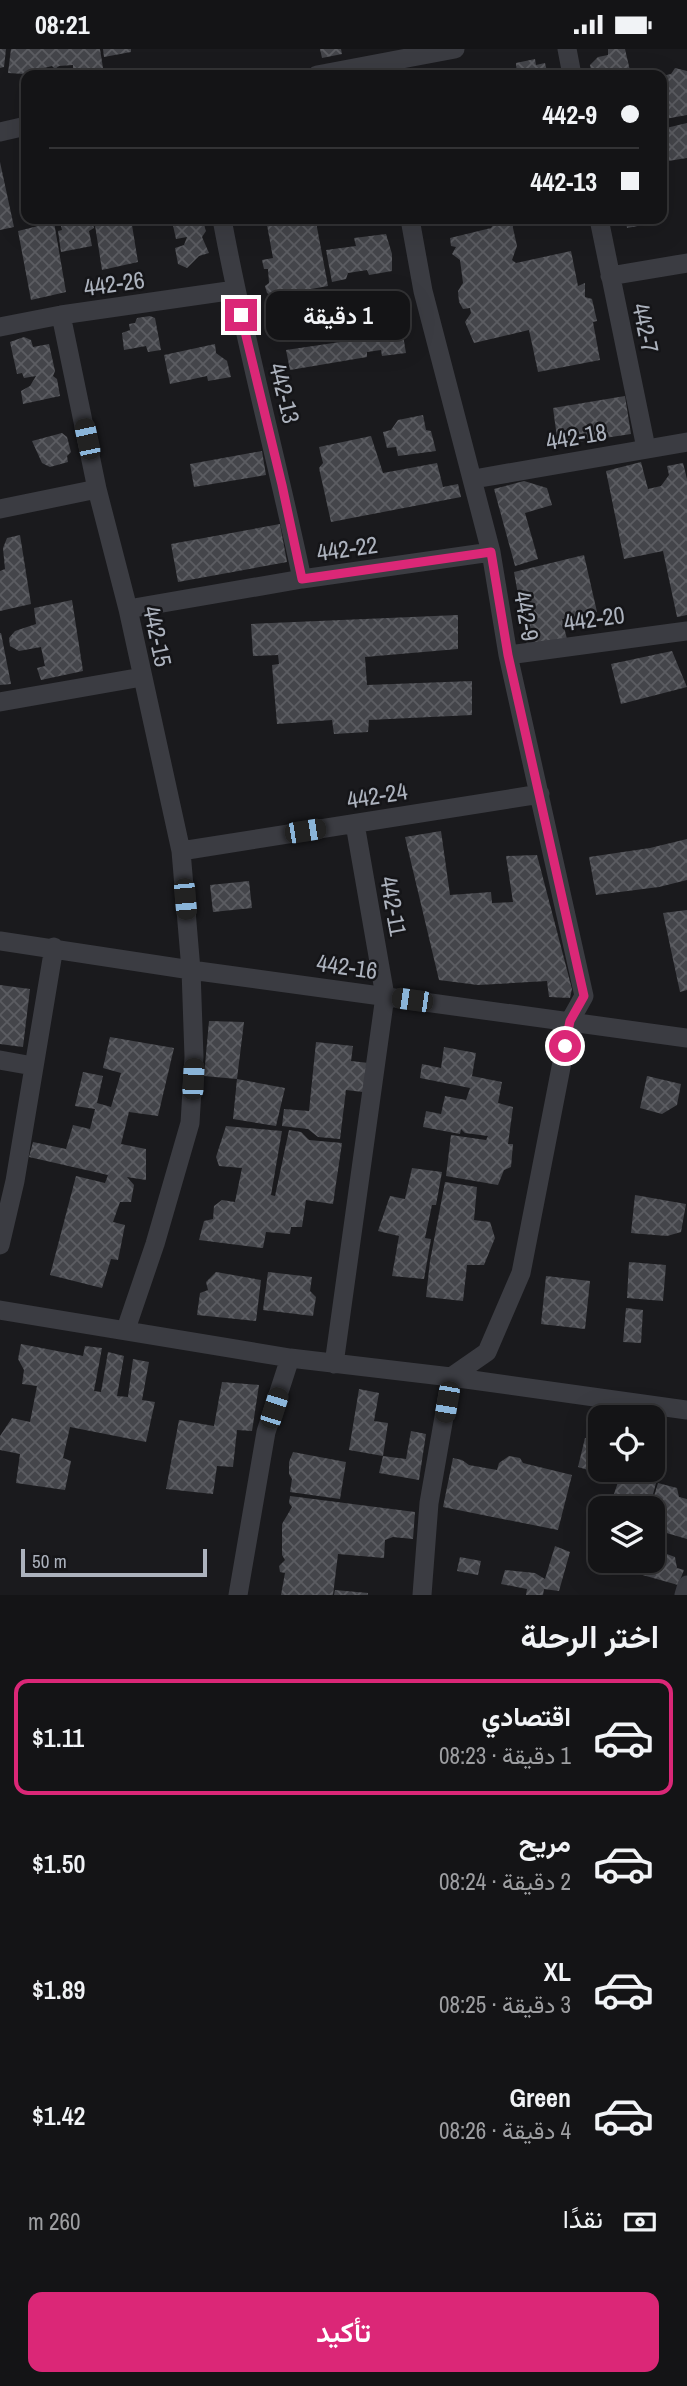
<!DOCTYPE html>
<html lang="ar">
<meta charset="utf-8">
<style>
body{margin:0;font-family:"Archivo Narrow",Vazirmatn,sans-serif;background:#212123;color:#f1f3f6;direction:rtl;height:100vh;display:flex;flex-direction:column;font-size:26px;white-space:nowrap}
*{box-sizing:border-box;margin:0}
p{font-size:23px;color:#9d9ea1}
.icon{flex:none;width:38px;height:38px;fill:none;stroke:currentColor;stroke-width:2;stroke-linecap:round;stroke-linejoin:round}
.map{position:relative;height:1546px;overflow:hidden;direction:ltr}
.sheet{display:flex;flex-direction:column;background:#141416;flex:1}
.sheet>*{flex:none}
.top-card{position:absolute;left:21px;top:21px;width:646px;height:154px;border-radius:14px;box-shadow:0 7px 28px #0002,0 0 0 2px #333335;direction:rtl;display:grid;align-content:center;height:154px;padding:0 28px;background:#141416}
.controls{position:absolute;left:588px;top:1356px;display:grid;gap:14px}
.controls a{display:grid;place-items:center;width:77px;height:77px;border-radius:14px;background:#141416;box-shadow:0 7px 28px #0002,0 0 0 2px #333335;font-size:35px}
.scale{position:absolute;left:21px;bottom:18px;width:186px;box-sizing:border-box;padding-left:7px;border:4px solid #acb2bd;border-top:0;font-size:19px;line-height:24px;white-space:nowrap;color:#acb2bd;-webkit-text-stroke:5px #151518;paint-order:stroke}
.end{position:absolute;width:32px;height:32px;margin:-16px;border:9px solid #db2777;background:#fff;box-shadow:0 0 0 4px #fff}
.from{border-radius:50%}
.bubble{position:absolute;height:49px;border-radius:14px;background:#141416;box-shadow:0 7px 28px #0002,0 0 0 2px #333335;font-size:23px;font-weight:600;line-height:49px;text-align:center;direction:rtl}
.car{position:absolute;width:21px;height:42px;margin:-21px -10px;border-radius:9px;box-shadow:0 0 5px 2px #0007;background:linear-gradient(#222 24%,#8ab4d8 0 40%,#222 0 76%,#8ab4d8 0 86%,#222 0)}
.top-card b{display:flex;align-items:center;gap:24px;height:66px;font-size:26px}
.top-card b+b{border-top:2px solid #333335}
.top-card i{width:18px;height:18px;background:#f1f3f6}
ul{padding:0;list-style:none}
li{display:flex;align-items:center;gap:21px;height:116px;margin:0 14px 10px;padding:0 14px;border:4px solid transparent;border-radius:14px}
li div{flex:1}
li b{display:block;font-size:26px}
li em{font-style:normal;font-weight:600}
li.active{border-color:#db2777}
li>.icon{width:63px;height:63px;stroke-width:1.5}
h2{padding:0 28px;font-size:32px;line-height:84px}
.pay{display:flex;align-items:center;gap:18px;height:77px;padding:0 28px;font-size:26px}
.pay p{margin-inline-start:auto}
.primary-button{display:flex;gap:14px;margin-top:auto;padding:14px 28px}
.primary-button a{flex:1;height:80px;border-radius:14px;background:#db2777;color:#fff;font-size:28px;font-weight:600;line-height:80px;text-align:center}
.status{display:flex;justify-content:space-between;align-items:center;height:49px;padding:0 35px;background:#141416;direction:ltr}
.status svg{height:19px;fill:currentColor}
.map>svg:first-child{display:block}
.building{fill:url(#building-cross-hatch)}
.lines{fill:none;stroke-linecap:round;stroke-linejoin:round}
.minor{stroke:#3b3c42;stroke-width:19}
.route{stroke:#db2777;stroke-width:9}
.labels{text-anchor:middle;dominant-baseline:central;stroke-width:5;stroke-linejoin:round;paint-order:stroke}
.street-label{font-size:24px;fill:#acb2bd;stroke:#151518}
</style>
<div class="status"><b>08:21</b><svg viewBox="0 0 49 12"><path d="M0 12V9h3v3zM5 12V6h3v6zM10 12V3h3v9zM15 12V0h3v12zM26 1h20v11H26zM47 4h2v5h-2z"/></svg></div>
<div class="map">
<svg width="687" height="1546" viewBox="0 0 687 1546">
<defs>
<pattern id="building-cross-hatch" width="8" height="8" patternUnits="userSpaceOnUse" patternTransform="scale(1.75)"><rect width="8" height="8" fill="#44454a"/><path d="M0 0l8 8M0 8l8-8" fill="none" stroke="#5c5d62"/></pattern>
</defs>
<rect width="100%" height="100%" fill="#1a1a1d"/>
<path class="building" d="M0,0H6L4,18L0,19Z
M11,0H100L103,19L73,25V16L59,17L55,20L52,17L40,20V26L8,24Z
M103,0H131V3L104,8Z
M320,0H341L342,5L322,9Z
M608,0H625L631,26H592L590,16L598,8L608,6Z
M535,10L536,16L545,14L548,26H517L516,14Z
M675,19L687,22V66L665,70L662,74V27L671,25Z
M687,74V109L662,113V80Z
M0,113L14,178L0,181Z
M663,164L664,172L627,179L626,170H662Z
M59,170H92L94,179L89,182L92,197L61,203L58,182L62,181Z
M94,170H131L138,213L102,221Z
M180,170H202L206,182L202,188L209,204L199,207L187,219L178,215L175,199L184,196L187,188L176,190L172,172Z
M304,170H313L316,173L328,237L272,247L267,244L265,237L269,234L268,220H264L262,211L273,209L267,176Z
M511,170L517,197L512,211L516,214L571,202L578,237L585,234V248L592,250L597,272L593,273L600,311L538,323L529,281L474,294L465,273L471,264L470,259L463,260L459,253L458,242L463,234L460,211L452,205L456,198L451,197L450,189L491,179L497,171Z
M54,173L66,243L31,251L18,182Z
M386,185L392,205V222L369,226L367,221L348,224L346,230L332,233L326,201L356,197L354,189Z
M399,263L406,304L382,307L381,301L367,303V308L290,321L286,301L347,292L345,277L362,275L361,267Z
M150,267L155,269L161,301L148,303L146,297L124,301L122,284L130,281L129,275L135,274L137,269Z
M24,288L31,291L33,298L49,295L55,322L53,327L57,330L60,347L23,355L21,342L30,337L36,327L24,329L22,324L17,325L10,293Z
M215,295L216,304L227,312L231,328L208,332L207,327L170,335L164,306Z
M625,347L631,385L558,396L553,359Z
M423,366L426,381L431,382L436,402L398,407L396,398L387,399L383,383L391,381L398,371Z
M62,384L67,388L71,403L67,407L68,413L50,418L42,414L32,392Z
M371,387L383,424L437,414L443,438L458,435L461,448L331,473L319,419L323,414L319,398Z
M262,402L266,426L194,438L190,415Z
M641,413L648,440L661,437L669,426L667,417L683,414L687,430V566L677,568L663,502L624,510L606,422Z
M524,432L547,439L552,456L525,464L538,510L515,517L494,440Z
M280,475L287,513L178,533L171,495Z
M20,486L31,555L0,562V522L5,520L3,499L7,489Z
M584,506L597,563L562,570L567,590L527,597L514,523Z
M72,551L83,622L41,631L37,619L45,617L41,598L19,602L10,597L9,589L15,582L36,575L34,559Z
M458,566V600L365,608L367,636L472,632V666L369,671L368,683L334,685L332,671L277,675L272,616L279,615L278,606L253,607L251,575Z
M0,584H1L11,635L0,636Z
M672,602L687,638L621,655L611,615Z
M441,782L450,846L491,843L492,854L513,853L506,807L537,806L572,940L570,949L549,948L547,932L478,936L439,931L405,788Z
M687,790V831L659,838L596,846L589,808L650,799Z
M249,832L252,859L213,863L210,836Z
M687,861V941L680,943L663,864Z
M0,936L30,940L23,998L0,995Z
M209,972L244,973L237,1030L204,1027Z
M110,988L174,999L158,1067L129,1063L121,1095L146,1100V1131L127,1128L134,1136L131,1153H120L113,1173L125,1176L118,1211L111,1210L102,1239L50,1226L76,1127L105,1134L108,1126L29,1108L33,1093L66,1100L73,1076L90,1080L95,1060L75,1057L83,1023L103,1027L97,1054L111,1058L121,1024L103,1019Z
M316,993L353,997L351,1012L369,1014L363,1043L346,1041L340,1090L318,1088L308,1080L282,1077L284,1060L309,1062Z
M444,998L476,1004L472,1027L502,1033L498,1054L513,1058L508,1095H513L511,1118L504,1121L498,1136L446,1127L451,1086L486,1091L488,1087L465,1084L461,1080L460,1085L423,1078L426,1062L441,1065L445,1047L466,1051L470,1039L420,1029L422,1015L441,1019Z
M647,1027L681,1035L677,1056L662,1065L640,1059Z
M237,1030L285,1039L276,1077L233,1070Z
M226,1077L282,1082L271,1146L275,1147L289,1081L301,1083L309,1091L342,1094L333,1155L306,1151L302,1178H291L290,1185L266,1183L263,1199L199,1191L204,1172L213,1170L214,1157L222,1151L235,1153L242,1119L219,1117L216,1108Z
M412,1119L442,1123L436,1156H432L425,1189L431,1190L424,1230L392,1227L399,1187L378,1182L390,1147L405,1150Z
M445,1133L477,1138L474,1171L490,1173L495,1189L484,1216H467L463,1252L426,1248L430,1212Z
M635,1146L686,1155L681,1183L667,1187L631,1184Z
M629,1213L666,1216L663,1252L627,1249Z
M216,1223L261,1231L256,1272L197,1266L200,1244L208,1241L206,1233Z
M268,1223L312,1228L310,1242L316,1248L313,1267L263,1261Z
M546,1227L590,1232L585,1280L541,1275Z
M626,1259L643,1261L641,1294L623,1293Z
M21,1295L83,1307L85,1297L102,1299L94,1342L101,1343L108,1303L124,1307L117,1347L128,1348L133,1310L149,1313L142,1351L155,1353L146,1393L70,1378L63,1409L71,1412L65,1441L16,1434L20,1405L0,1401V1387L12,1369L30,1373L37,1337L22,1335L24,1321L18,1310Z
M222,1333L259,1336L252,1382L237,1381L233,1418L217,1417L213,1445L166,1440L179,1371L214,1377Z
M359,1340L379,1344L374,1372L388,1374L383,1407L349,1401Z
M411,1382L426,1385L419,1431L379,1424L383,1407L406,1410Z
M585,1389L600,1393V1421H615L612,1428L578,1418Z
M293,1403L346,1413L340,1450L290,1443L292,1430L289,1425V1413Z
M509,1407L520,1409L523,1414L572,1426L558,1481L443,1458L453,1409L462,1411L469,1416L497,1421L499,1414Z
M622,1421H652L659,1423L649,1460H609Z
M658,1434L677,1439L679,1448L687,1450V1490L653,1480V1460H650Z
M290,1447L415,1463L413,1490L393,1488L385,1491L384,1509L338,1505L333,1546H281L285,1524L280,1523L279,1517L285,1511L282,1506V1475L292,1458L289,1454Z
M555,1497L570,1503L559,1542L544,1540L543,1546H526L527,1540L501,1535L505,1521L535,1524L545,1530Z
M653,1500L675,1508L677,1519L684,1521L678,1536L632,1523L635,1512H653Z
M460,1508L481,1512L478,1526L457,1522Z
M335,1541L368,1544V1546H334Z"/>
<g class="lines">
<path class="minor" d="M567,0L572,26
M317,26L455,0
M0,83L26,77
M222,170C244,291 277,410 302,530
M410,170L423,242L491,503L508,606L584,947L570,972L521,1224L487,1303L451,1328L429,1454L422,1546
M599,170L646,399
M610,227L687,214
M61,266L97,440L128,560L181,802L191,921L194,1008L190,1074L155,1195L126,1280
M0,278L61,266L235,241
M474,430L687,393
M0,460L97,440
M128,560L302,530L491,503
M508,606L687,582
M0,653L142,628
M181,802L540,745
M0,892L191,921L687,989
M0,1011L33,1017
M0,1196L15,1132L54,898
M0,1261L290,1309L451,1328L687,1361
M334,1315L385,947L355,775
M238,1546L266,1383L290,1309
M684,1546L687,1536"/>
</g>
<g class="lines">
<path class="route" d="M241,266L282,436L302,530L491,503L508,606L584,947L570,972L565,997"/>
</g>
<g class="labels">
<g class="street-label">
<text transform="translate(114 234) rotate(-8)">442-26</text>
<text transform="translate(646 279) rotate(78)">442-7</text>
<text transform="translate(285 344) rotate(76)">442-13</text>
<text transform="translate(576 387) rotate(-10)">442-18</text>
<text transform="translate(347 499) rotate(-8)">442-22</text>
<text transform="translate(527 567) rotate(80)">442-9</text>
<text transform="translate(594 569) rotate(-8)">442-20</text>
<text transform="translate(158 587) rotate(78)">442-15</text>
<text transform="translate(377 746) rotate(-9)">442-24</text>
<text transform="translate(394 857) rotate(80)">442-11</text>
<text transform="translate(347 917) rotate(8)">442-16</text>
</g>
</g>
</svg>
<div class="controls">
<a><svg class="icon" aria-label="locate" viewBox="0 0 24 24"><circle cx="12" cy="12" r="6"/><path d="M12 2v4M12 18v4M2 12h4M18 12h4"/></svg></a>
<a><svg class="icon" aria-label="layers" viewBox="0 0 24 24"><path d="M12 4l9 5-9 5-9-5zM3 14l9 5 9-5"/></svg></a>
</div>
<div class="scale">50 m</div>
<i class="end from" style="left:565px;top:997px"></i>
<i class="end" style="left:241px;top:266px"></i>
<div class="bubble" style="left:266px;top:242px;width:144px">1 دقيقة</div>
<i class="car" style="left:87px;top:390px;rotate:348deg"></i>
<i class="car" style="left:305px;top:782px;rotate:81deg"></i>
<i class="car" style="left:185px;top:850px;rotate:175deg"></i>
<i class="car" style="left:412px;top:951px;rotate:278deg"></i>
<i class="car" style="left:193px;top:1030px;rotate:3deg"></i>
<i class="car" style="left:447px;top:1353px;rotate:190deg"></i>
<i class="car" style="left:274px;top:1359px;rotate:18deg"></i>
<div class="top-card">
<b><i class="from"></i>442-9</b>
<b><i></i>442-13</b>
</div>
</div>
<section class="sheet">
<h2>اختر الرحلة</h2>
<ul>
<li class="active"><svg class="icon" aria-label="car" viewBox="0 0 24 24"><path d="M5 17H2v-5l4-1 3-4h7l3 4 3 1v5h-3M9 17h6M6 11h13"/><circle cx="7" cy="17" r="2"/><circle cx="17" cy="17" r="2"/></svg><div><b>اقتصادي</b><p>1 دقيقة · 08:23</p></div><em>$1.11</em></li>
<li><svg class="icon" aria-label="car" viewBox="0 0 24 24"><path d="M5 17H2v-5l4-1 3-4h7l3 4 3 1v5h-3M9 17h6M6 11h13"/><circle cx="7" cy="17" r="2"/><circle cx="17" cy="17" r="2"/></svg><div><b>مريح</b><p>2 دقيقة · 08:24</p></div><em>$1.50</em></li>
<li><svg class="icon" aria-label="car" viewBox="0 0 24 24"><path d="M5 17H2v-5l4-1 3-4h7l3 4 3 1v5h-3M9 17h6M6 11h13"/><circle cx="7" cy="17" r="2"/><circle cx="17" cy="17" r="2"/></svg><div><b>XL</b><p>3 دقيقة · 08:25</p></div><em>$1.89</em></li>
<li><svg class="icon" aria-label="car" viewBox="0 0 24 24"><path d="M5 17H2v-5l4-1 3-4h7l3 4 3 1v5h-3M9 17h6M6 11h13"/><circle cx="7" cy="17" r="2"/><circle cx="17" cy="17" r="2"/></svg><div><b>Green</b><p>4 دقيقة · 08:26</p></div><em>$1.42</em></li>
</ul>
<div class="pay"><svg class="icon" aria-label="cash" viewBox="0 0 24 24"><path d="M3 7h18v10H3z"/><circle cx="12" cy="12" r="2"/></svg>نقدًا<p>260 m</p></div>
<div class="primary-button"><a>تأكيد</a></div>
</section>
